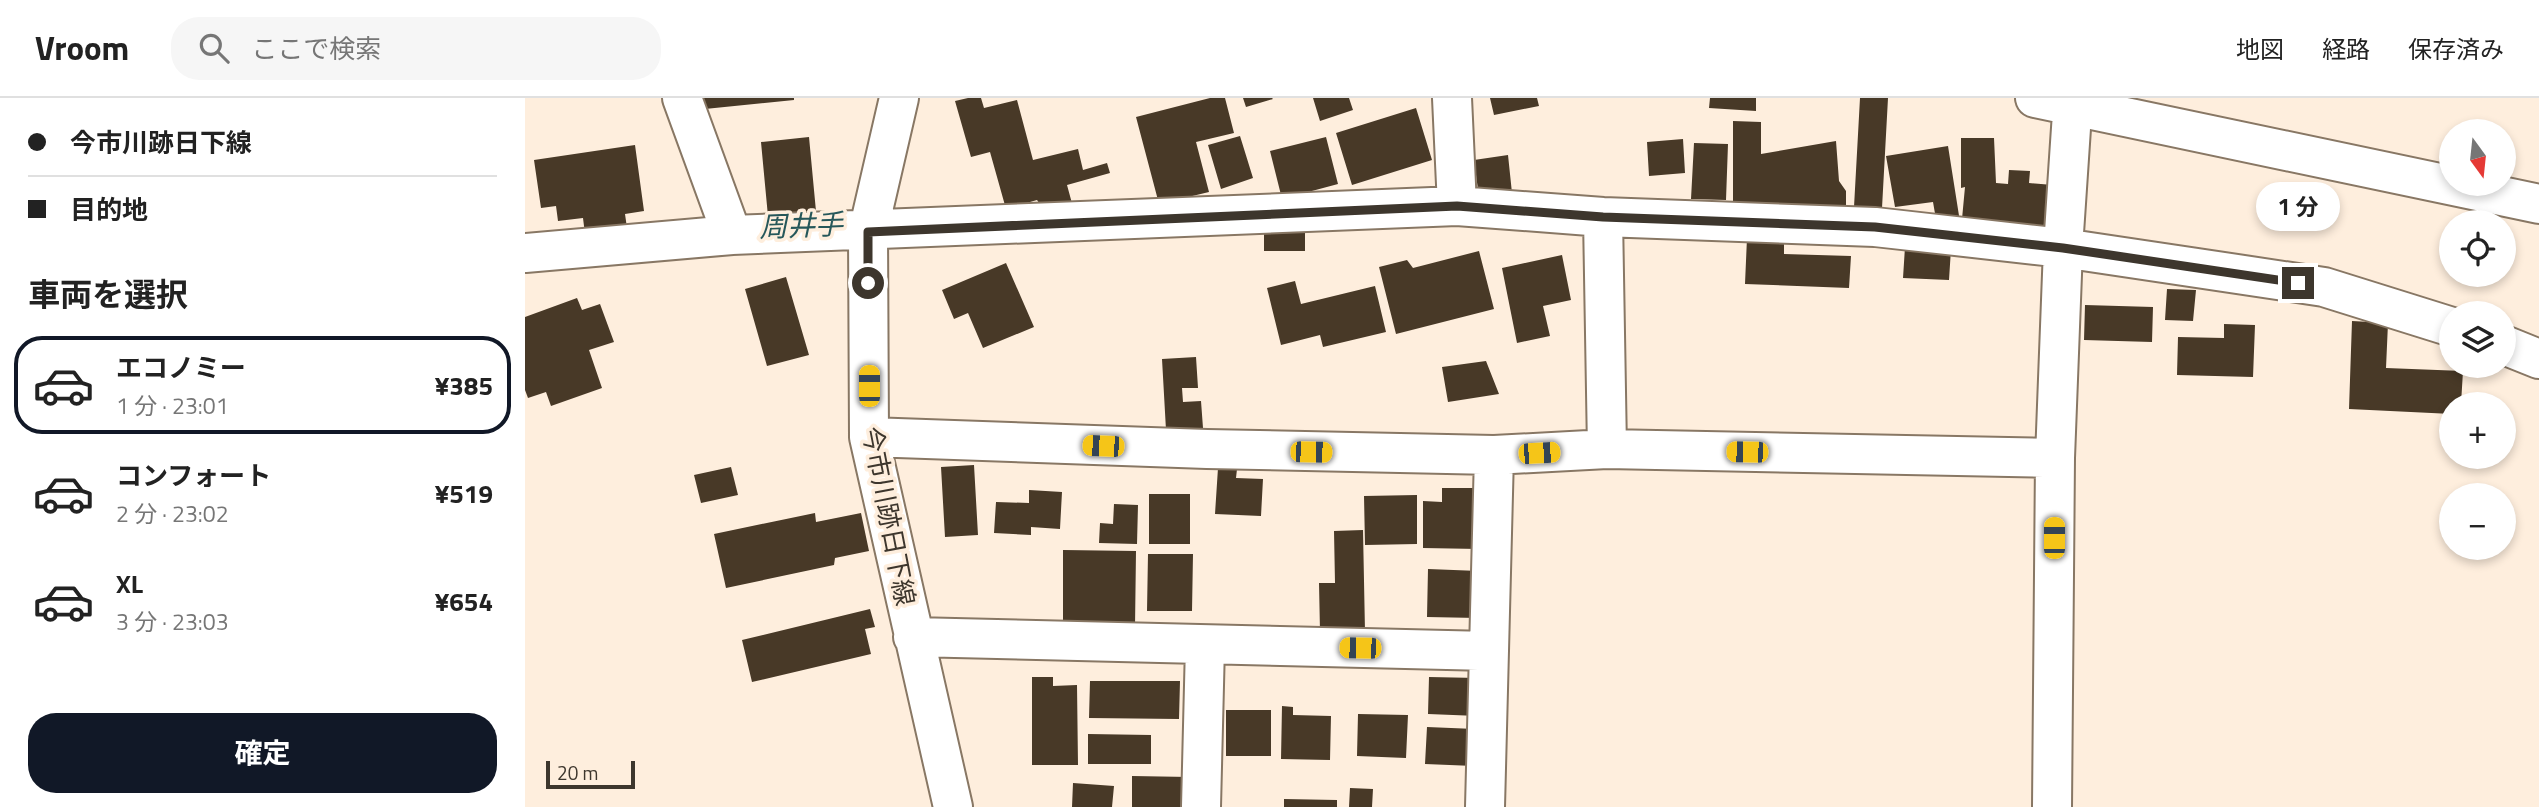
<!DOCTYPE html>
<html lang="ja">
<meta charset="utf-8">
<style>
body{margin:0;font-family:"Titillium Web","Noto Sans JP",sans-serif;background:#f6f6f6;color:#222;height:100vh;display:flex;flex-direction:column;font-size:26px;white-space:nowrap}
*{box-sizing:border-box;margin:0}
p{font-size:23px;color:#767676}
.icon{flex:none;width:38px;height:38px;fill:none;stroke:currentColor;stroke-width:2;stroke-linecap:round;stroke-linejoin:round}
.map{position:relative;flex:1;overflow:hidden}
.sheet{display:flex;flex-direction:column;background:#fff;width:525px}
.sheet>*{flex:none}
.banner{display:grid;align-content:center;height:154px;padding:0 28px;background:#fff}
.needle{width:46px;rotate:165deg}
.controls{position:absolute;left:1914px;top:21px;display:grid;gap:14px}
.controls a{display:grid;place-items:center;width:77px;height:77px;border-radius:50%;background:#fff;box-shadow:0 4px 10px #0003;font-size:35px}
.scale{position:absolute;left:21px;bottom:18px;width:89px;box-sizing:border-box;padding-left:7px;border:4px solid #3d362d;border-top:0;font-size:19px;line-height:24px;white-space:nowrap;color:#3d362d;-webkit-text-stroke:5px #feeedd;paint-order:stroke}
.end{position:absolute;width:32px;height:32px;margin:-16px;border:9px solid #3d362d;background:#fff;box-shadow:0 0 0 4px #fff}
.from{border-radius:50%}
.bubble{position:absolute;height:49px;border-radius:24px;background:#fff;box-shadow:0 4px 10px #0003;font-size:23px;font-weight:700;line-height:49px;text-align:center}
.car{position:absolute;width:21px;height:42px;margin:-21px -10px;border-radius:9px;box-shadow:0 0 5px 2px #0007;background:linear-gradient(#f5c518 24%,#345 0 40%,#f5c518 0 76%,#345 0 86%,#f5c518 0)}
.banner b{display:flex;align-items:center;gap:24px;height:66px;font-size:26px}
.banner b+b{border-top:2px solid #e0e0e0}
.banner i{width:18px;height:18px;background:#222}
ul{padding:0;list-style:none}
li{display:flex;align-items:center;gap:21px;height:98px;margin:0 14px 10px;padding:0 14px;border:4px solid transparent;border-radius:28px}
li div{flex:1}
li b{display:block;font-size:26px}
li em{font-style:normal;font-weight:700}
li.selected{border-color:#111827}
li>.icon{width:63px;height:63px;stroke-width:1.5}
h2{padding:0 28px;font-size:32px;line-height:84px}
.action{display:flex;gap:14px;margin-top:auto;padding:14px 28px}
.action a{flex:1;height:80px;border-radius:28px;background:#111827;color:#fff;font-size:28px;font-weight:700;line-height:80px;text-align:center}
header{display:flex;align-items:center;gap:42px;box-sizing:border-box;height:98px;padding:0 35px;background:#fff;border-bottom:2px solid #e0e0e0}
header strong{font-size:33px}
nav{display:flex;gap:38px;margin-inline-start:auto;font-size:24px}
.search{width:490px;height:63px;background:#f6f6f6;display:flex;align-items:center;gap:18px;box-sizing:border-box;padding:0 24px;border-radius:28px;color:#767676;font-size:26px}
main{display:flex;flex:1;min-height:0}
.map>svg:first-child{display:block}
.building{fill:#483927}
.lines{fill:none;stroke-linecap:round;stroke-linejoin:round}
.minor-casing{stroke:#887764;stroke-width:42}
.minor{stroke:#fff;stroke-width:38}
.route{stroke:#3d362d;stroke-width:9}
.labels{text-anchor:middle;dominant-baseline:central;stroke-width:7;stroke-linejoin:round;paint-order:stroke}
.street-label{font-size:26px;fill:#3d362d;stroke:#feeedd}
.water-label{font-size:28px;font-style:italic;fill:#26575a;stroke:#feeedd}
</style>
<header>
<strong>Vroom</strong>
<div class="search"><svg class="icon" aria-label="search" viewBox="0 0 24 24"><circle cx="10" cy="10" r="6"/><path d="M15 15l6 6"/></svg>ここで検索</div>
<nav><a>地図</a><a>経路</a><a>保存済み</a></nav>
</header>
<main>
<section class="sheet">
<div class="banner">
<b><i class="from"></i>今市川跡日下線</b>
<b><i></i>目的地</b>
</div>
<h2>車両を選択</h2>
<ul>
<li class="selected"><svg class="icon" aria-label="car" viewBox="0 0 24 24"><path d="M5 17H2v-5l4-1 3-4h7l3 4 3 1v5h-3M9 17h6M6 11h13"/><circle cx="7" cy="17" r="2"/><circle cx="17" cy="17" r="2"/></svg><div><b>エコノミー</b><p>1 分 · 23:01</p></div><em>¥385</em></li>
<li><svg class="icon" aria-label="car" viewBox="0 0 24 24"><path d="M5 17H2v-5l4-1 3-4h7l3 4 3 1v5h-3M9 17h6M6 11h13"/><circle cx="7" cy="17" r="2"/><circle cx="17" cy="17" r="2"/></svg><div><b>コンフォート</b><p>2 分 · 23:02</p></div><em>¥519</em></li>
<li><svg class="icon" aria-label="car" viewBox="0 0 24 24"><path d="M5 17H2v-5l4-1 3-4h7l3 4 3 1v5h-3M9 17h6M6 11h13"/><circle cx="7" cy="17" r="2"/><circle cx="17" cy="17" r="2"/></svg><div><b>XL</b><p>3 分 · 23:03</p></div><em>¥654</em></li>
</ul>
<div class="action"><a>確定</a></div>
</section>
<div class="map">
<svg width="2014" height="709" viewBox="0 0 2014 709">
<rect width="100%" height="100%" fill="#feeedd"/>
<path class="building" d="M168,0H269V2L170,12Z
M443,0H456L459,10L492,2L508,62L553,51L558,72L582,65L585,75L542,87L548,109L522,116L512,102L481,111L465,54L446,59L430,3Z
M685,0H700L709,35L671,44L684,94L634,106L611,19Z
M718,0H747L748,1L721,9Z
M788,0H824L828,12L795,23Z
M965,0H1012L1014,8L969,17Z
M1185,0H1231V13L1184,10Z
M1335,0H1363L1357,110L1329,109Z
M891,10L907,62L827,87L811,35Z
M1208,23L1236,24V56L1311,43L1314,83L1321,93V115L1208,110Z
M715,38L728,80L696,91L683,47Z
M284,39L292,124L244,129L236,44Z
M801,39L813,86L757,101L745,53Z
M1436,40H1469L1471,85L1483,86L1484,72L1505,73L1504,85L1528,87L1524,139L1437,121L1440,89L1436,90Z
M1158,41L1160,75L1124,78L1122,44Z
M1169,45L1203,46L1201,102L1166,101Z
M110,47L119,113L100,116L102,130L60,136L58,120L33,123L31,108L16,110L9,62Z
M1423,48L1435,124L1412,127L1408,104L1370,109L1361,58Z
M983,57L987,95L954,99L949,62Z
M739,123H780V153H739Z
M1222,140L1259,141V156L1326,158L1324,190L1220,186Z
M1380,149L1426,151L1424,182L1378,180Z
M954,153L969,211L871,236L854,169L882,162L888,170Z
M1037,157L1046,202L1018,208L1025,238L992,245L977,170Z
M481,165L509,229L458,250L443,215L429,221L417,192Z
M261,179L284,257L242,268L220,191Z
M770,183L776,206L850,188L861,234L798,249L795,237L756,247L742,190Z
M1642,191L1671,192L1668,223L1640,222Z
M52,200L57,212L75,206L89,244L64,252L77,290L26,308L21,294L3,300L0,292V219Z
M1560,207L1628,209L1627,244L1559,242Z
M1827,223L1863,225L1861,270L1938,273L1936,306H1927V316L1824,311Z
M1699,226L1730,227L1728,279L1652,277L1653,239L1699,240Z
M671,259L673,290H657L658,304L676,303L678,330L641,332L637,261Z
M961,263L974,296L923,304L917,269Z
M449,367L453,437L420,439L416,369Z
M206,369L213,397L176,405L169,377Z
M693,370L712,371L711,380L738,381L736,418L690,416Z
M917,390H955L954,451L898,450V403L917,404Z
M504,392L537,394L535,431L506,429V437L469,435L471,404L504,405Z
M624,396H665V446H624Z
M892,397V446L840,447L839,398Z
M589,406L613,407L612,446L574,445L575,425L588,426Z
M290,415L291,424L336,415L344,453L310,460L309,467L201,490L189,436Z
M838,432L840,534H795L794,485H810L809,433Z
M538,452L611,453L610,529H538Z
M623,456H668L667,513H622Z
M903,471L954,473L953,520L902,519Z
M345,511L350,529L340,531L346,556L227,584L217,542Z
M507,579H528V588L552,587L553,667H507Z
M904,579L953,580V618L903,616Z
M565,583H655L654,621L564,620Z
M757,608L768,609V617L806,618L805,662L756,661Z
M701,612H746V658H701Z
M833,616L883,617L881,660L832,658Z
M902,629L950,631L949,668L900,666Z
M563,636L626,637V666H563Z
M607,678L665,679V709H607Z
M548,685L589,688L587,709H547Z
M825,690L848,691L847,709H824Z
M759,701L812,702V709H759Z"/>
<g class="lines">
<defs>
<path id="minor" d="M157,0L207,137
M374,0L343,134L344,339L428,709
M927,0L932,108
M1510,0L2014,106
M1078,119L1082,351L1530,360
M0,155L207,137L932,108L1078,119L1350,129L1538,150L1799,189L1927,229
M1979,247L2014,261
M344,339L682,351L969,357L960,709
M969,357L1082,351
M388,539L964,553
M676,709L680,547
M1527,709L1530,360L1538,150L1548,0"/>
</defs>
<use href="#minor" class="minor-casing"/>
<use href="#minor" class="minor"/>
</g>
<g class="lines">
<path class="route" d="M343,185V134L932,108L1078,119L1350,129L1538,150L1773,185"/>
</g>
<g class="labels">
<g class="street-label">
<text transform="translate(364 418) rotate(79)">今市川跡日下線</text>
</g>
<g class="water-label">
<text transform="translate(276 127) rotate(-2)">周井手</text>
</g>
</g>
</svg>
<div class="controls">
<a><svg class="needle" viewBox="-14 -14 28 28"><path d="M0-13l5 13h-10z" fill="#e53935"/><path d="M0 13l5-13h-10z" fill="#767676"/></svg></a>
<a><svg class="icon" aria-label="locate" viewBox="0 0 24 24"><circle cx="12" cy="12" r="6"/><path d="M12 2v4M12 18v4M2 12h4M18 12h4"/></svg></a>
<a><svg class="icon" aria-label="layers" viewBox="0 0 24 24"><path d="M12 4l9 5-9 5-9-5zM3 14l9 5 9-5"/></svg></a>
<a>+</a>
<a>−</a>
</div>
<div class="scale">20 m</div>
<i class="end from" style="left:343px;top:185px"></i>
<i class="end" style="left:1773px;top:185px"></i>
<div class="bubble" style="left:1731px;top:84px;width:84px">1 分</div>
<i class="car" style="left:344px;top:288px;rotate:0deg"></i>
<i class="car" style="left:578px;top:348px;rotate:272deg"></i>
<i class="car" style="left:786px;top:354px;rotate:91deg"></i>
<i class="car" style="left:1222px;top:354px;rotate:271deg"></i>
<i class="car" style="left:1014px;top:355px;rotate:87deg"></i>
<i class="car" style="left:1529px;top:440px;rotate:0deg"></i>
<i class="car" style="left:835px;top:550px;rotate:271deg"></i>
</div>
</main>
